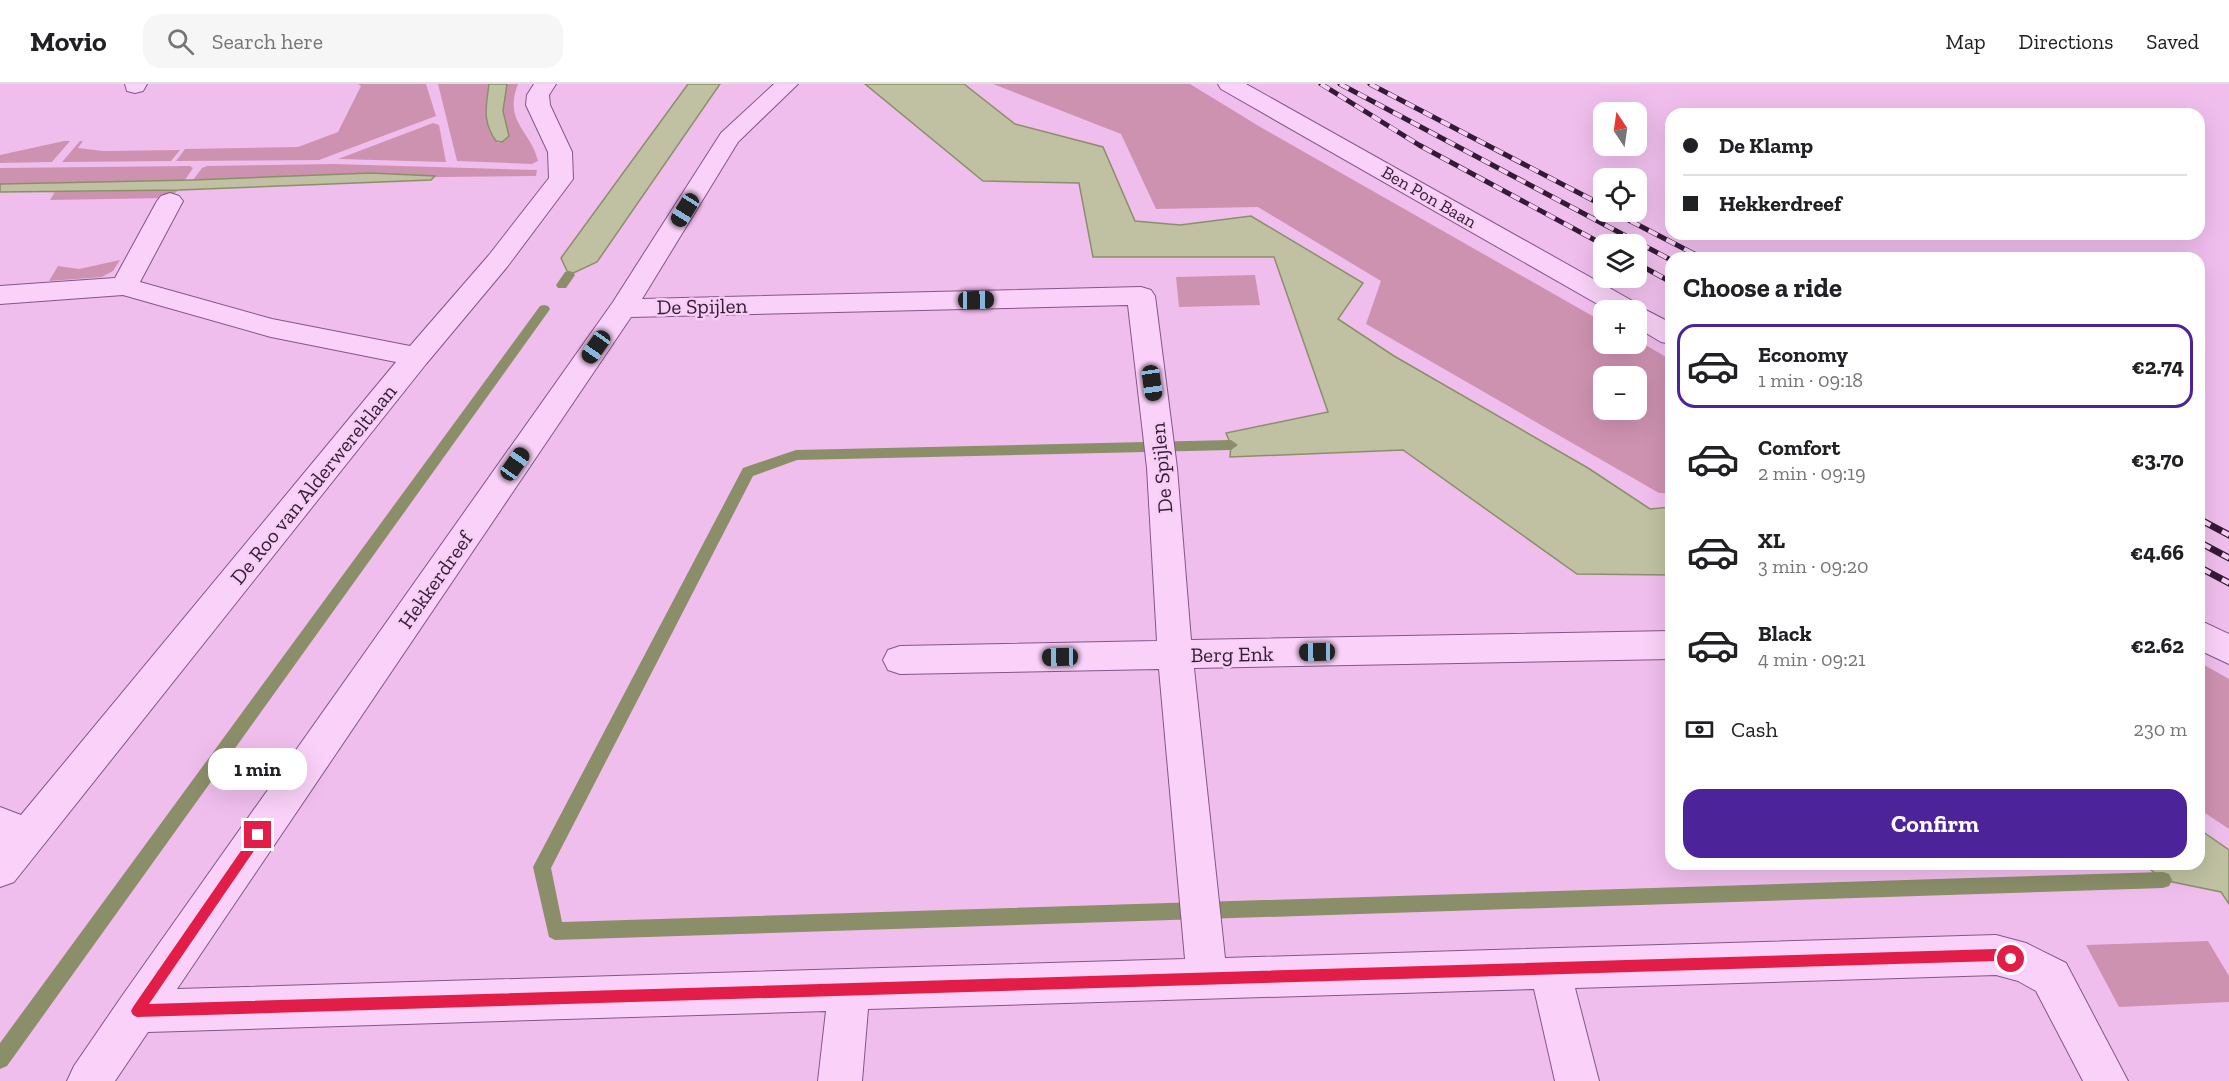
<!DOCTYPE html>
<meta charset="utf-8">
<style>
body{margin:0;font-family:"Zilla Slab",serif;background:#f6f6f6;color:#202124;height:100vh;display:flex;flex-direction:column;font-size:22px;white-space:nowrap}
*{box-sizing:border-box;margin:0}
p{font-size:20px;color:#757577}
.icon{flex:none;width:33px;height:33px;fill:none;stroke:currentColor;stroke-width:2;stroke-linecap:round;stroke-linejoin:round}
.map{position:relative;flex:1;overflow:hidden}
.side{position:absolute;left:1665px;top:168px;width:540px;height:618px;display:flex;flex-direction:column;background:#fff;border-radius:18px;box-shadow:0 6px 24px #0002}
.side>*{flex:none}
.hud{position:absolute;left:1665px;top:24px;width:540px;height:132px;border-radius:18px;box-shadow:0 6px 24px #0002;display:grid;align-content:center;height:132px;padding:0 18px;background:#fff}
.needle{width:39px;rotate:347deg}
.tools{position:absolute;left:1593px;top:18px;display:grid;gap:12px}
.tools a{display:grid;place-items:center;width:54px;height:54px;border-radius:12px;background:#fff;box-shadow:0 6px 24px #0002;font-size:30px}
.end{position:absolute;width:27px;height:27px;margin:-14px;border:8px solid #e11d48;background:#fff;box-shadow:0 0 0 3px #fff}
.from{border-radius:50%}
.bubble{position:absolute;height:42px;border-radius:18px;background:#fff;box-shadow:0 6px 24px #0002;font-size:20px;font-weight:800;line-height:42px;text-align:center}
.car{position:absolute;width:18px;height:36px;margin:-18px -9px;border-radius:8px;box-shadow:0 0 4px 2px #0007;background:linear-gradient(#222 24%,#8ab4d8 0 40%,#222 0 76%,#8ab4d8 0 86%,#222 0)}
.hud b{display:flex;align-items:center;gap:21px;height:57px;font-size:22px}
.hud b+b{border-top:2px solid #e0e0e0}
.hud i{width:15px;height:15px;background:#202124}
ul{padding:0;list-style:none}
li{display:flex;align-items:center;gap:18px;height:84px;margin:0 12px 9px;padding:0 6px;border:3px solid transparent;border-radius:18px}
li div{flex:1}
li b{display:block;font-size:22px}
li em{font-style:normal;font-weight:800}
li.active{border-color:#4d239a}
li>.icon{width:54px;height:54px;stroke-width:1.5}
h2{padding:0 18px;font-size:27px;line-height:72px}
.pay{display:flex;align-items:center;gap:15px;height:66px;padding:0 18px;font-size:22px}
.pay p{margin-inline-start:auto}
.action{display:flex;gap:12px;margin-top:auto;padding:12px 18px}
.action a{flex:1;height:69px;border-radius:18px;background:#4d239a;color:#fff;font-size:24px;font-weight:800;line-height:69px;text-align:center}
header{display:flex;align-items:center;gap:36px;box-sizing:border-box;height:84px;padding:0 30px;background:#fff;border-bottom:2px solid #e0e0e0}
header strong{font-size:28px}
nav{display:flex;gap:33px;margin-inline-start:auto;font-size:21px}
.search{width:420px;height:54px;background:#f6f6f6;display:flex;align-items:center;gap:15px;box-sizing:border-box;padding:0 21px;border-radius:18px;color:#757577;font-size:22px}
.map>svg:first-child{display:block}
.green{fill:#ce92b1;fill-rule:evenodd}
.water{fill:#bfc1a2;stroke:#8b8f69;stroke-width:1.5}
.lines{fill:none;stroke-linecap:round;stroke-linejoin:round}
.stream{fill:#8b8f69;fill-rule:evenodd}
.minor-casing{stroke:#835689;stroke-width:2}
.minor{fill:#fad1f8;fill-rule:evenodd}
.rail-far1-casing{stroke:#331b37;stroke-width:5}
.rail-casing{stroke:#331b37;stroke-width:7}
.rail-far1{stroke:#f7cef4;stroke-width:4;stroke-dasharray:10;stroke-linecap:butt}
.rail{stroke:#f7cef4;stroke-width:4.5;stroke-dasharray:13;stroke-linecap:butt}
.route{fill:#e11d48}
.labels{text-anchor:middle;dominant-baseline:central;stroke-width:5;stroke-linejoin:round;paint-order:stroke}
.far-street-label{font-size:18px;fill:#331b37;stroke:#f7cef4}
.street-label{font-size:21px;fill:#331b37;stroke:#f7cef4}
</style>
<header>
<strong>Movio</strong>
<div class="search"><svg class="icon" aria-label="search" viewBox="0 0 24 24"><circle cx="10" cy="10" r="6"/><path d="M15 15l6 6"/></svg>Search here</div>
<nav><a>Map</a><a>Directions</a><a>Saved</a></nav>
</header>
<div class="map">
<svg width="2229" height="997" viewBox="0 0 2229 997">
<rect width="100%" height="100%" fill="#f0beed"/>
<path class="green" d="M358,0H426L436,32L319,76L176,77L185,65L298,63L338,48L361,2Z
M438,0H489C485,23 482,39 498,59L505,56L508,53L503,27L507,0H518C503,38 531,46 538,77L532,80L457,77Z
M993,0H1190L1262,44L1603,238L1604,260H1636L1637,256L1671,276V409H1659L1366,240L1381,197L1258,123L1156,125L1121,50ZM1604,292H1636V326H1604Z
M433,39L439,41L446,78L338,75Z
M64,57H70L52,78L0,79V71Z
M80,57H83L78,64L103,67L180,66L171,77L62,78Z
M334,80L537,86L536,92L193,96L202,84L207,82Z
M190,82L193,84L185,96L0,100V84Z
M179,106L168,114L50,116L55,108L0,109Z
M120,176L113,187L102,193L49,197L58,182L79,185Z
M1255,191L1260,221L1179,223L1176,193Z
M2199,578L2229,595V745L2199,725Z
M2208,857L2229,892V918L2119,923L2086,861Z"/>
<path class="water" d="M489,0H507L503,27L509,52L502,58L496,57C482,37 486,23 489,0Z
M688,0H720L597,178L569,191L561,174Z
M865,0H964L1015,40L1103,63L1135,137L1180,141L1251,132L1363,199L1338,235L1394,272L1588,384L1650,425L1671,423V491L1577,490L1403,366L1230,373L1231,361L1226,349L1328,328L1274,173H1093L1079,99L983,97Z
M371,89L435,92L431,96L179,106L0,108V100L193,96Z
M2199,745L2229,766V820L2221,808L2163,796L2144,780H2199Z"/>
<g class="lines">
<path class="stream" d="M569,187L573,188L575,191L566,204H558L556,201L565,188Z
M544,221L548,222L550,225L548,228L7,982L0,985V959L540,222Z
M1231,356L1238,361L1231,366L797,376L753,392L551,784L562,838L2163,788L2169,790L2172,796L2169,802L2163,804L555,856L549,853L533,783L743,384L796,366Z"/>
<defs>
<path id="minor" d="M125,0H147L143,7L135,9L127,7Z
M534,0H556L549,11L550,21L572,68L573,95L507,183L426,280L14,798L0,803V723L21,731L396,278L271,253L123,211L0,220V202L115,194L157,117L161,112L170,109L179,112L183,117L140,198L272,235L410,262L489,171L549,94L548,68L526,21L527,11Z
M774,0H798L738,58L642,215L1141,203L1151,206L1155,212L1177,384L1191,556L1671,547V575L1194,584L1225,874L1996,851L2026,859L2066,879L2128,997H2083L2036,907L2018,897L1996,891L1575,904L1599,997H1555L1534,905L868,925L862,997H818L826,927L148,948L115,997H67L74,982L122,912L613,218L721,49ZM1128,221L1147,384L1157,557L900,562L888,566L883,576L888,586L900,590L1159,585L1185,875L177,905L631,233Z
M1218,0H1246L1638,220L1640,223L1671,239V260L1661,258L1636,243V226H1608L1221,5Z
M2199,536L2229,550V580L2199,566Z"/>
</defs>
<use href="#minor" class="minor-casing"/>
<use href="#minor" class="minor"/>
<defs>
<path id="rail-far1" d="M1321,0L1419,61L1604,161
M1340,0L1671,176
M1370,0L1604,122
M1613,128L1702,174
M1636,179L1671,198"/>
<path id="rail" d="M2199,435L2229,451
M2199,458L2229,474
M2199,483L2229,499"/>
</defs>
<use href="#rail-far1" class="rail-far1-casing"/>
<use href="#rail" class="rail-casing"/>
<use href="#rail-far1" class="rail-far1"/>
<use href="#rail" class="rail"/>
</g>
<path class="route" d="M258,746L262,748V755L149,920L1996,865L2016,871L2017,875L2011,881L1996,877L137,933L133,931L131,927L133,923L254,748Z"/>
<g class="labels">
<g class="far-street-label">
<text transform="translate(1429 113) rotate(30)">Ben Pon Baan</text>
</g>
<g class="street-label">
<text transform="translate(702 222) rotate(-1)">De Spijlen</text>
<text transform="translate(1161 384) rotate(-95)">De Spijlen</text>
<text transform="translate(313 400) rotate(-51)">De Roo van Alderwereltlaan</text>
<text transform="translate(435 496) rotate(-55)">Hekkerdreef</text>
<text transform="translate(1232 570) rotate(-1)">Berg Enk</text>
</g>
</g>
</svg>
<div class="tools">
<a><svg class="needle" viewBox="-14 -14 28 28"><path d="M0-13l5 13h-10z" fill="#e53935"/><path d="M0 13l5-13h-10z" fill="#757577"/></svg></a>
<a><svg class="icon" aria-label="locate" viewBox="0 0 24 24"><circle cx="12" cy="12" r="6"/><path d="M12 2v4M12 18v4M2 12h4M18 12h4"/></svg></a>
<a><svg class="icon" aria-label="layers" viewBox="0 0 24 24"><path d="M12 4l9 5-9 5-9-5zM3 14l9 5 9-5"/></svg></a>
<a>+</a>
<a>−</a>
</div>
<i class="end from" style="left:2011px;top:875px"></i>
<i class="end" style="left:258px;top:751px"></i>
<div class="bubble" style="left:208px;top:664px;width:99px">1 min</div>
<i class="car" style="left:685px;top:126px;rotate:212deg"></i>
<i class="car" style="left:976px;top:216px;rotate:89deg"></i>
<i class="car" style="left:596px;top:263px;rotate:215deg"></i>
<i class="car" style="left:1152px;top:299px;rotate:172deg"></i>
<i class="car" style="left:515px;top:380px;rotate:35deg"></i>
<i class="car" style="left:1317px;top:568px;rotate:269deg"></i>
<i class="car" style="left:1060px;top:573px;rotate:269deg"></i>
<div class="hud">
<b><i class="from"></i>De Klamp</b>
<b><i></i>Hekkerdreef</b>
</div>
<section class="side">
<h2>Choose a ride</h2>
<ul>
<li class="active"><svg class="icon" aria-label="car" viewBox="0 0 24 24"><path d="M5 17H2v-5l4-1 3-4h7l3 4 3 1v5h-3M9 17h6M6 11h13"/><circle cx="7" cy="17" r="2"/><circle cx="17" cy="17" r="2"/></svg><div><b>Economy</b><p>1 min · 09:18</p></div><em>€2.74</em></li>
<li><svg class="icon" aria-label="car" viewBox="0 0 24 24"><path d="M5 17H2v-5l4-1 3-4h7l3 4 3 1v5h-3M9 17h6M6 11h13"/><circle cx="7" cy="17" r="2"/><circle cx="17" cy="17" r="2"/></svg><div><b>Comfort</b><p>2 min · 09:19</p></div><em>€3.70</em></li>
<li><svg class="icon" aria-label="car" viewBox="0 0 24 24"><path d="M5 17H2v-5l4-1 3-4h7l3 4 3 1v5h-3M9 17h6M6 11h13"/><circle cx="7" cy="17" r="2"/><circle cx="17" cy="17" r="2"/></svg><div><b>XL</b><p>3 min · 09:20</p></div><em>€4.66</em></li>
<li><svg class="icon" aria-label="car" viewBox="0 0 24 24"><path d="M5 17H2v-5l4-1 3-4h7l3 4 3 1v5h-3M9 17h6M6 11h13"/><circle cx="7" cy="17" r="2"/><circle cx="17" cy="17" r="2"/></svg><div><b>Black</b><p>4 min · 09:21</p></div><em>€2.62</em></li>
</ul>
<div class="pay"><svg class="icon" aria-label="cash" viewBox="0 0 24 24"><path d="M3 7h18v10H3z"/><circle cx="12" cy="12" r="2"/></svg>Cash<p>230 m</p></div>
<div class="action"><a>Confirm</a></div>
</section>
</div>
